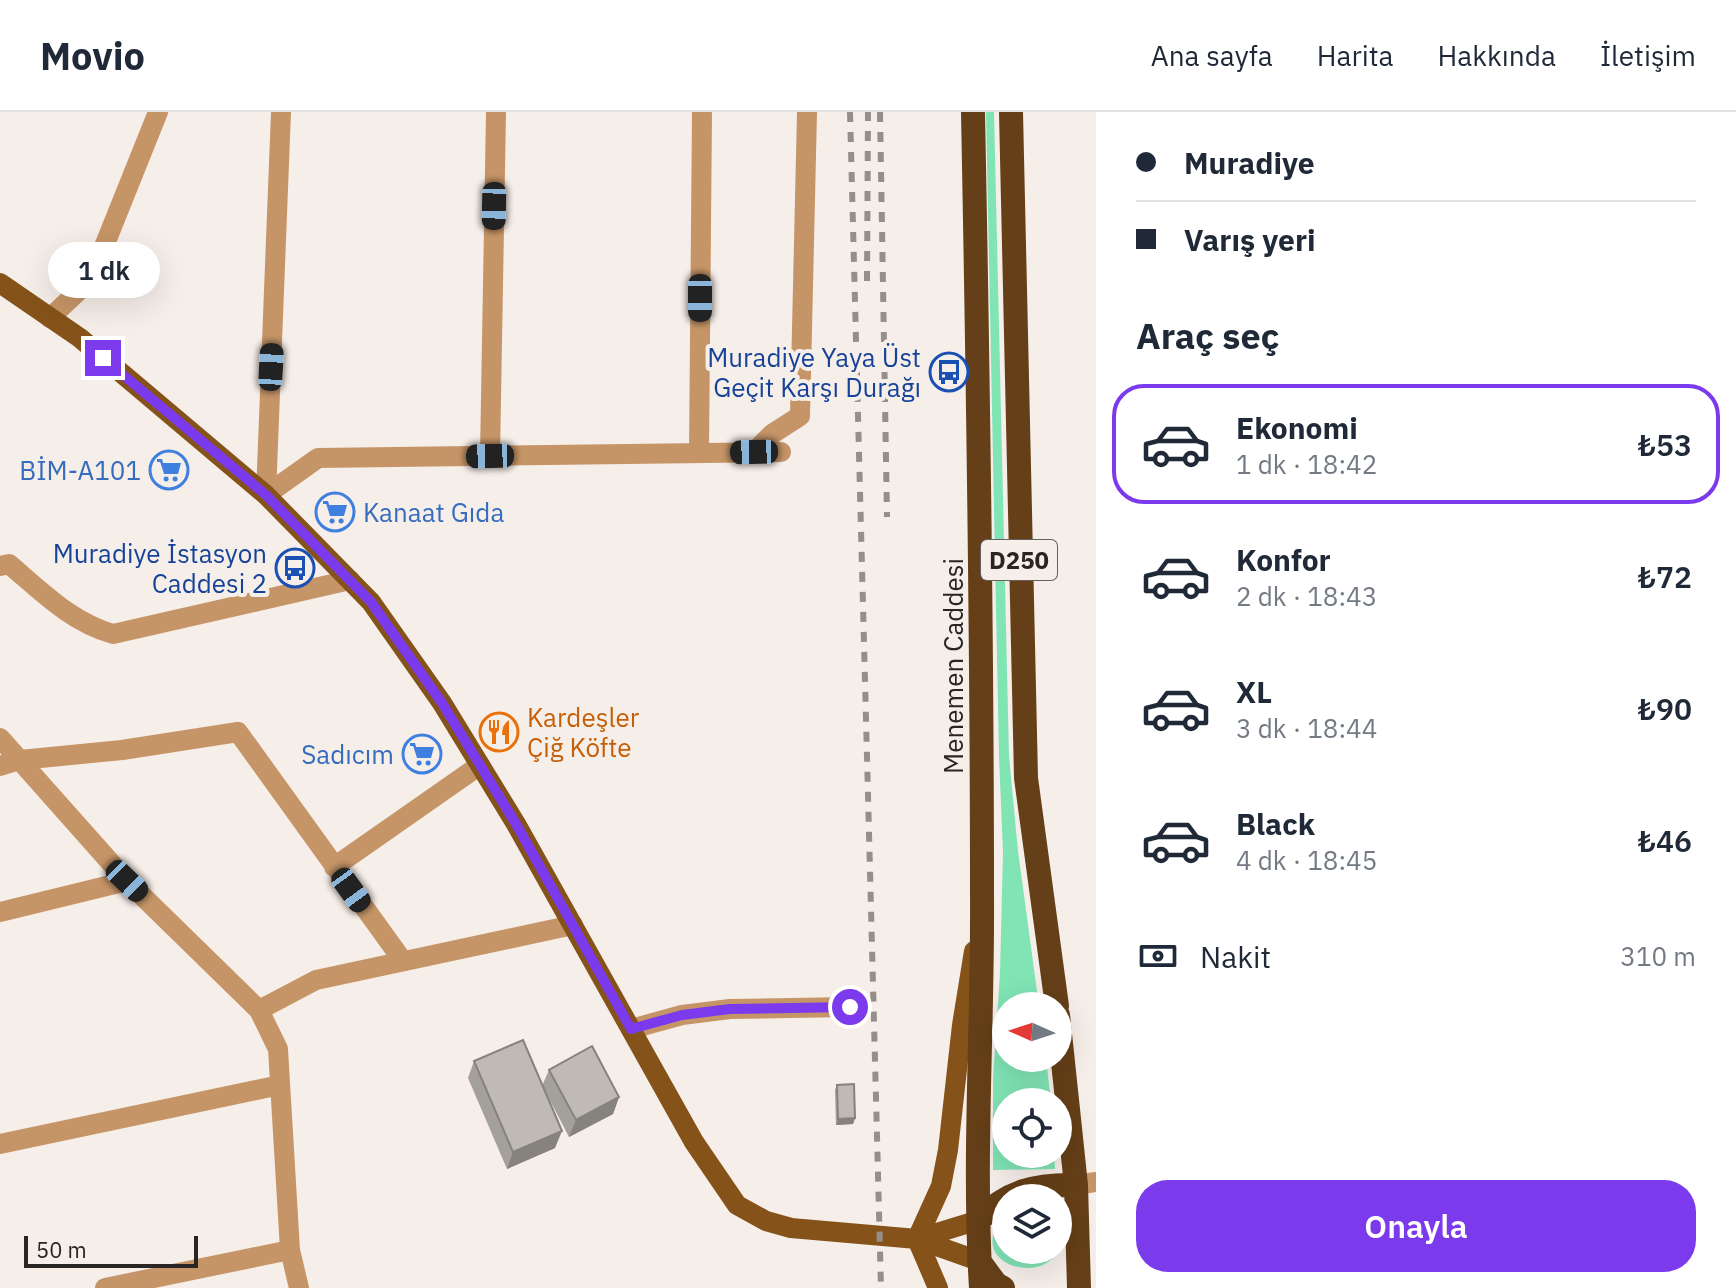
<!DOCTYPE html>
<html lang="tr">
<meta charset="utf-8">
<style>
body{margin:0;font-family:"IBM Plex Sans",sans-serif;background:#f2f2f3;color:#1f2937;height:100vh;display:flex;flex-direction:column;font-size:30px;white-space:nowrap}
*{box-sizing:border-box;margin:0}
p{font-size:26px;color:#747a83}
.icon{flex:none;width:44px;height:44px;fill:none;stroke:currentColor;stroke-width:2;stroke-linecap:round;stroke-linejoin:round}
.map{position:relative;flex:1;overflow:hidden}
.drawer{display:flex;flex-direction:column;background:#fff;width:640px}
.drawer>*{flex:none}
.hud{display:grid;align-content:center;height:176px;padding:0 40px;background:#fff}
.needle{width:52px;rotate:273deg}
.tools{position:absolute;left:992px;top:880px;display:grid;gap:16px}
.tools a{display:grid;place-items:center;width:80px;height:80px;border-radius:50%;background:#fff;box-shadow:0 8px 32px #0002;font-size:40px}
.scale{position:absolute;left:24px;bottom:20px;width:174px;box-sizing:border-box;padding-left:8px;border:4px solid #282523;border-top:0;font-size:22px;line-height:28px;white-space:nowrap;color:#282523;-webkit-text-stroke:6px #f6eee9;paint-order:stroke}
.end{position:absolute;width:36px;height:36px;margin:-18px;border:10px solid #7c3aed;background:#fff;box-shadow:0 0 0 4px #fff}
.from{border-radius:50%}
.bubble{position:absolute;height:56px;border-radius:28px;background:#fff;box-shadow:0 8px 32px #0002;font-size:26px;font-weight:600;line-height:56px;text-align:center}
.car{position:absolute;width:24px;height:48px;margin:-24px -12px;border-radius:10px;box-shadow:0 0 6px 2px #0007;background:linear-gradient(#222 24%,#8ab4d8 0 40%,#222 0 76%,#8ab4d8 0 86%,#222 0)}
.hud b{display:flex;align-items:center;gap:28px;height:76px;font-size:30px}
.hud b+b{border-top:2px solid #e0e1e3}
.hud i{width:20px;height:20px;background:#1f2937}
ul{padding:0;list-style:none}
li{display:flex;align-items:center;gap:24px;height:120px;margin:0 16px 12px;padding:0 24px;border:4px solid transparent;border-radius:32px}
li div{flex:1}
li b{display:block;font-size:30px}
li em{font-style:normal;font-weight:600}
li.active{border-color:#7c3aed}
li>.icon{width:72px;height:72px;stroke-width:1.5}
h2{padding:0 40px;font-size:36px;line-height:96px}
.pay{display:flex;align-items:center;gap:20px;height:88px;padding:0 40px;font-size:30px}
.pay p{margin-inline-start:auto}
.action{display:flex;gap:16px;margin-top:auto;padding:16px 40px}
.action a{flex:1;height:92px;border-radius:32px;background:#7c3aed;color:#fff;font-size:32px;font-weight:600;line-height:92px;text-align:center}
header{display:flex;align-items:center;gap:48px;box-sizing:border-box;height:112px;padding:0 40px;background:#fff;border-bottom:2px solid #e0e1e3}
header strong{font-size:38px}
nav{display:flex;gap:44px;margin-inline-start:auto;font-size:28px}
main{display:flex;flex:1;min-height:0}
.map>svg:first-child{display:block}
.green{fill:#81e4b5}
.lines{fill:none;stroke-linecap:round;stroke-linejoin:round}
.minor{stroke:#c69567;stroke-width:20}
.major{stroke:#85531a;stroke-width:20}
.highway{stroke:#653f17;stroke-width:24}
.rail{stroke:#958f8b;stroke-width:6;stroke-dasharray:10 10;stroke-linecap:butt}
.wall{fill:#a4a09a}
.shaded-wall{fill:#86827d}
.building{fill:#bfbab3;stroke:#86827d;stroke-width:2}
.route{stroke:#7c3aed;stroke-width:10}
.labels{text-anchor:middle;dominant-baseline:central;stroke-width:8;stroke-linejoin:round;paint-order:stroke}
.shield{fill:#f6eee9;stroke:#66615e;stroke-width:2}
.shield-label{font-size:24px;font-weight:bold;fill:#282523}
.transit-label{font-size:26px;fill:#164399;stroke:#f6eee9;text-anchor:end}
.shop-label{font-size:26px;fill:#366cbe;stroke:#f6eee9;text-anchor:end}
.street-label{font-size:26px;fill:#282523;stroke:#f6eee9}
.food-label{font-size:26px;fill:#c56008;stroke:#f6eee9;text-anchor:start}
</style>
<header>
<strong>Movio</strong>
<nav><a>Ana sayfa</a><a>Harita</a><a>Hakkında</a><a>İletişim</a></nav>
</header>
<main>
<div class="map">
<svg width="1096" height="1176" viewBox="0 0 1096 1176">
<rect width="100%" height="100%" fill="#f6eee9"/>
<path class="green" d="M986,0H994L1009,644L1018,739L1039,894H1006V946H1046L1051,990H1006V1042H1054L1055,1057L993,1058V967L1000,861L1003,739L999,645Z
M1006,1103V1138H1058C1041,1176 961,1149 1006,1103Z"/>
<g class="lines">
<path class="minor" d="M50,206L91,167L158,0
M754,340L772,322L800,304L807,0
M699,341L702,0
M490,344L496,0
M266,383L318,346L781,340
M266,383L281,0
M0,454L9,452C42,480 71,510 113,522L350,468
M0,626L127,769L259,898L278,937L290,1138L299,1176
M0,654L20,648L122,638L238,620L403,849
M334,755L480,653
M0,800L127,769
M259,898L316,868L573,813
M631,917L682,903L730,897L850,895
M0,1032L280,973
M1076,1073L1096,1070
M105,1176L290,1138"/>
<path class="major" d="M0,171L80,226L266,383L371,490L442,591L516,712L694,1030L737,1093L766,1109L791,1116L917,1127L979,1149
M917,1127L941,1074L948,1038L962,913L974,839
M917,1127L979,1108
M917,1127L938,1176"/>
<path class="highway" d="M973,0C978,261 982,523 982,784C983,915 973,1046 981,1176
M1011,0L1026,666L1057,894
M1058,903L1076,1073L1079,1176
M979,1108C1007,1079 1036,1072 1076,1073
M979,1149L996,1172L1003,1176"/>
<path class="rail" d="M850,0L881,1176
M880,0L887,405
M867,169L868,0"/>
</g>
<path class="wall" d="M474,949L542,974L549,958L619,985L613,1002L569,1025L543,975L555,1036L507,1057L468,966Z
M837,973L855,1006L853,1012L836,1013L835,978Z"/>
<path class="shaded-wall" d="M619,985L613,1002L569,1025L576,1008Z
M855,1006L853,1012L836,1013L838,1007Z
M562,1019L555,1036L507,1057L513,1040Z"/>
<path class="building" d="M523,928L562,1019L513,1040L474,949Z
M592,934L619,985L576,1008L549,958Z
M854,972L855,1006L838,1007L837,973Z"/>
<g class="lines">
<path class="route" d="M103,246L266,383L371,490L442,591L516,712L631,917L682,903L730,897L850,895"/>
</g>
<defs>
<symbol id="bus-ring" viewBox="-11 -11 22 22"><circle r="9.5" fill="#f6eee9" stroke="#1a4fb4" stroke-width="1.5"/><path d="M-5-6H5V4H4V6H2V4H-2V6H-4V4H-5ZM-3.5-4V0h7V-4ZM-3.5 1.2v1.5H-2V1.2ZM2 1.2v1.5H3.5V1.2Z" fill="#1a4fb4"/></symbol>
<symbol id="supermarket-ring" viewBox="-11 -11 22 22"><circle r="9.5" fill="#f6eee9" stroke="#3f7fe0" stroke-width="1.5"/><path d="M-6-5.5h2.5l.6 2H6L4.5 2H-2.5L-4.4-4H-6ZM-1.5 3.2a1.3 1.3 0 1 0 .1 0ZM3 3.2a1.3 1.3 0 1 0 .1 0Z" fill="#3f7fe0"/></symbol>
<symbol id="restaurant-ring" viewBox="-11 -11 22 22"><circle r="9.5" fill="#f6eee9" stroke="#e8710a" stroke-width="1.5"/><path d="M-5-6h1v4h1v-4h1v4h1v-4h1v5L-1.5 .5V6h-2V.5L-5-1ZM5-6V6H3V1.5H1.5Q1.5-4 5-6Z" fill="#e8710a"/></symbol>
</defs>
<g fill-rule="evenodd">
<use href="#bus-ring" x="927" y="238" width="44" height="44"/>
<use href="#supermarket-ring" x="147" y="336" width="44" height="44"/>
<use href="#supermarket-ring" x="313" y="378" width="44" height="44"/>
<use href="#bus-ring" x="273" y="434" width="44" height="44"/>
<use href="#restaurant-ring" x="477" y="598" width="44" height="44"/>
<use href="#supermarket-ring" x="400" y="620" width="44" height="44"/>
</g>
<g class="labels">
<rect class="shield" x="981" y="428" width="76" height="40" rx="6"/>
<g class="shield-label">
<text x="1019" y="448">D250</text>
</g>
<g class="transit-label">
<text x="921" y="245">Muradiye Yaya Üst<tspan x="921" dy="30">Geçit Karşı Durağı</tspan></text>
<text x="267" y="441">Muradiye İstasyon<tspan x="267" dy="30">Caddesi 2</tspan></text>
</g>
<g class="shop-label">
<text x="141" y="358">BİM-A101</text>
<text x="363" y="400" text-anchor="start">Kanaat Gıda</text>
<text x="394" y="642">Sadıcım</text>
</g>
<g class="street-label">
<text transform="translate(953 554) rotate(-90)">Menemen Caddesi</text>
</g>
<g class="food-label">
<text x="527" y="605">Kardeşler<tspan x="527" dy="30">Çiğ Köfte</tspan></text>
</g>
</g>
</svg>
<div class="tools">
<a><svg class="needle" viewBox="-14 -14 28 28"><path d="M0-13l5 13h-10z" fill="#e53935"/><path d="M0 13l5-13h-10z" fill="#747a83"/></svg></a>
<a><svg class="icon" aria-label="locate" viewBox="0 0 24 24"><circle cx="12" cy="12" r="6"/><path d="M12 2v4M12 18v4M2 12h4M18 12h4"/></svg></a>
<a><svg class="icon" aria-label="layers" viewBox="0 0 24 24"><path d="M12 4l9 5-9 5-9-5zM3 14l9 5 9-5"/></svg></a>
</div>
<div class="scale">50 m</div>
<i class="end from" style="left:850px;top:895px"></i>
<i class="end" style="left:103px;top:246px"></i>
<div class="bubble" style="left:48px;top:130px;width:112px">1 dk</div>
<i class="car" style="left:494px;top:94px;rotate:181deg"></i>
<i class="car" style="left:700px;top:186px;rotate:180deg"></i>
<i class="car" style="left:271px;top:255px;rotate:3deg"></i>
<i class="car" style="left:754px;top:340px;rotate:269deg"></i>
<i class="car" style="left:490px;top:344px;rotate:269deg"></i>
<i class="car" style="left:127px;top:769px;rotate:134deg"></i>
<i class="car" style="left:351px;top:778px;rotate:144deg"></i>
</div>
<section class="drawer">
<div class="hud">
<b><i class="from"></i>Muradiye</b>
<b><i></i>Varış yeri</b>
</div>
<h2>Araç seç</h2>
<ul>
<li class="active"><svg class="icon" aria-label="car" viewBox="0 0 24 24"><path d="M5 17H2v-5l4-1 3-4h7l3 4 3 1v5h-3M9 17h6M6 11h13"/><circle cx="7" cy="17" r="2"/><circle cx="17" cy="17" r="2"/></svg><div><b>Ekonomi</b><p>1 dk · 18:42</p></div><em>₺53</em></li>
<li><svg class="icon" aria-label="car" viewBox="0 0 24 24"><path d="M5 17H2v-5l4-1 3-4h7l3 4 3 1v5h-3M9 17h6M6 11h13"/><circle cx="7" cy="17" r="2"/><circle cx="17" cy="17" r="2"/></svg><div><b>Konfor</b><p>2 dk · 18:43</p></div><em>₺72</em></li>
<li><svg class="icon" aria-label="car" viewBox="0 0 24 24"><path d="M5 17H2v-5l4-1 3-4h7l3 4 3 1v5h-3M9 17h6M6 11h13"/><circle cx="7" cy="17" r="2"/><circle cx="17" cy="17" r="2"/></svg><div><b>XL</b><p>3 dk · 18:44</p></div><em>₺90</em></li>
<li><svg class="icon" aria-label="car" viewBox="0 0 24 24"><path d="M5 17H2v-5l4-1 3-4h7l3 4 3 1v5h-3M9 17h6M6 11h13"/><circle cx="7" cy="17" r="2"/><circle cx="17" cy="17" r="2"/></svg><div><b>Black</b><p>4 dk · 18:45</p></div><em>₺46</em></li>
</ul>
<div class="pay"><svg class="icon" aria-label="cash" viewBox="0 0 24 24"><path d="M3 7h18v10H3z"/><circle cx="12" cy="12" r="2"/></svg>Nakit<p>310 m</p></div>
<div class="action"><a>Onayla</a></div>
</section>
</main>
